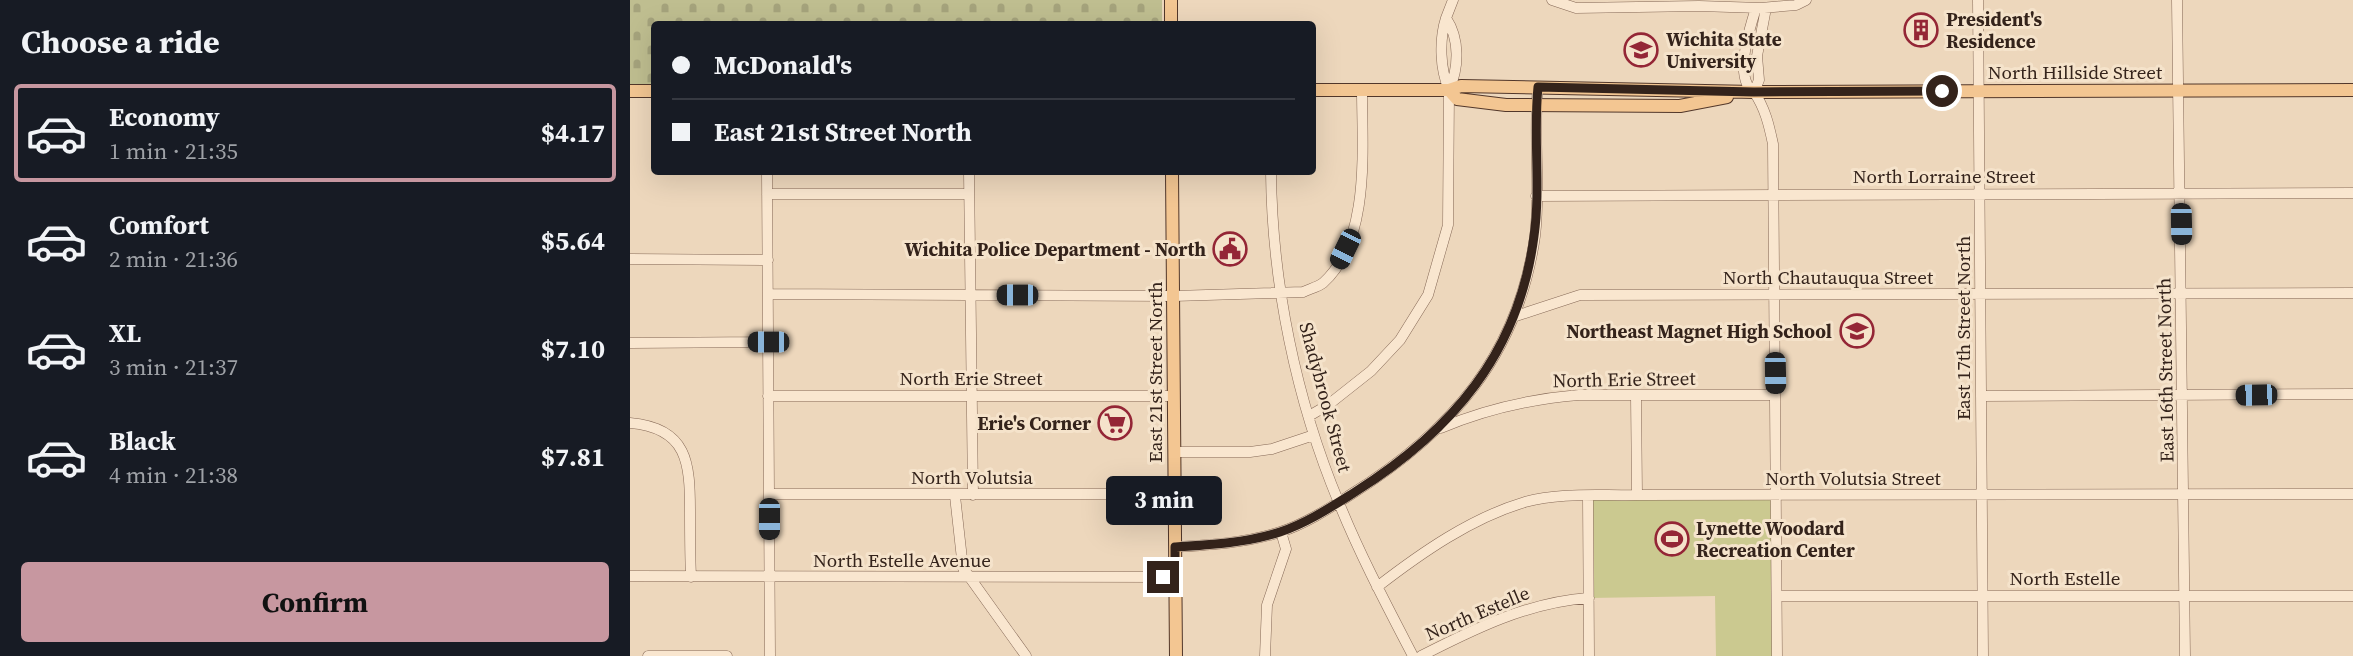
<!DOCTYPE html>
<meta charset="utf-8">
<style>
body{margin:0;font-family:"Source Serif 4",serif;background:#20242c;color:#f1f3f6;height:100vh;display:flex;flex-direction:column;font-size:26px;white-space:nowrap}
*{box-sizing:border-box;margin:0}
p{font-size:23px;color:#9ea1a6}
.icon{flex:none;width:38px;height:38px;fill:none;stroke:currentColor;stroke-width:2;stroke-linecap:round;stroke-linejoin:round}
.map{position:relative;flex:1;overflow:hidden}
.panel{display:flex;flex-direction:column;background:#171b24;width:630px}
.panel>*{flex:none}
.guide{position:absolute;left:21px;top:21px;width:665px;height:154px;border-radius:7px;box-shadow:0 7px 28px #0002;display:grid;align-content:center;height:154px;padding:0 21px;background:#171b24}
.end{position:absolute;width:32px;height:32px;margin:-16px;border:9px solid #34231b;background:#fff;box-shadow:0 0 0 4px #fff}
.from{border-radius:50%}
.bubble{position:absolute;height:49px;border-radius:7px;background:#171b24;box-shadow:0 7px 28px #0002;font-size:23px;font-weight:700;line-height:49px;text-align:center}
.car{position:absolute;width:21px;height:42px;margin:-21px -10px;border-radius:9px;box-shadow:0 0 5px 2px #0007;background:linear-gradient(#222 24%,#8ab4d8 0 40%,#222 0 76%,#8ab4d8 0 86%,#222 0)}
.guide b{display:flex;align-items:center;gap:24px;height:66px;font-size:26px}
.guide b+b{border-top:2px solid #363941}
.guide i{width:18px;height:18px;background:#f1f3f6}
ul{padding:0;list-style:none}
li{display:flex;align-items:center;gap:21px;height:98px;margin:0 14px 10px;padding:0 7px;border:4px solid transparent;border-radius:7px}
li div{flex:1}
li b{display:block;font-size:26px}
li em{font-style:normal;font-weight:700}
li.selected{border-color:#c797a0}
li>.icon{width:63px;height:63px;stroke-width:1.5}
h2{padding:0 21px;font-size:32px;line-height:84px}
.button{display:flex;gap:14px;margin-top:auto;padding:14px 21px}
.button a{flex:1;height:80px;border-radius:7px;background:#c797a0;color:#111;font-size:28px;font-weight:700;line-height:80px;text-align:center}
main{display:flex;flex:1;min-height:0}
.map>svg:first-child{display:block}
.cemetery{fill:url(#cemetery-stones)}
.park{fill:#cbc990}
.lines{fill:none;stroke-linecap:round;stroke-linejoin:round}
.minor-casing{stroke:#856856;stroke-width:11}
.major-casing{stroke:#52372a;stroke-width:14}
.minor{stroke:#f9e6cf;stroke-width:10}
.major{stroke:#f3c692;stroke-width:12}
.route{stroke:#34231b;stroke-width:9}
.labels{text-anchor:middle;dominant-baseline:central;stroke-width:6;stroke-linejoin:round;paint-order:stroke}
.poi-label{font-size:19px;font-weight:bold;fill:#34231b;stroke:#f5e3cb;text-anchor:start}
.street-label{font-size:19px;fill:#34231b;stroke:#f5e3cb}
</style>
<main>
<section class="panel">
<h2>Choose a ride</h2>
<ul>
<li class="selected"><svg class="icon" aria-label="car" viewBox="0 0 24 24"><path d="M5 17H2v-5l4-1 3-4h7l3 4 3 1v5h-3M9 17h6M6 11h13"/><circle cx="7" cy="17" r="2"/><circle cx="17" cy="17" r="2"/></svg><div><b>Economy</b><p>1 min · 21:35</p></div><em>$4.17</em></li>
<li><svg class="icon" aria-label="car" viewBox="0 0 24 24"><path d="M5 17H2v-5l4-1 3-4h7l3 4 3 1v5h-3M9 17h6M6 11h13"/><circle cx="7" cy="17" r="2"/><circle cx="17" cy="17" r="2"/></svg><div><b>Comfort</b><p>2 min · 21:36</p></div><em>$5.64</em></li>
<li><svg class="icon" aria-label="car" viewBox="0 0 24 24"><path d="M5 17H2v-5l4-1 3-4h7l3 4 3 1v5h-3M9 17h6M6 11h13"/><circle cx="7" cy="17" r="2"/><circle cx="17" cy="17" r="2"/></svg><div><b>XL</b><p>3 min · 21:37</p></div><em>$7.10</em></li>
<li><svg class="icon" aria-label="car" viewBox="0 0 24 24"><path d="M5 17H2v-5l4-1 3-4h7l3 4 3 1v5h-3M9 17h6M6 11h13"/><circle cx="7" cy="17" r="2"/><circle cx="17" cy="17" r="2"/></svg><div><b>Black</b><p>4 min · 21:38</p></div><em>$7.81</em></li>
</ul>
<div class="button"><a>Confirm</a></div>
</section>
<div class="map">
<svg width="1723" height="656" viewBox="0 0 1723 656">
<defs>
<pattern id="cemetery-stones" width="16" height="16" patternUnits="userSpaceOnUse" patternTransform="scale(1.75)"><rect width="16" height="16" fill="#bfbe90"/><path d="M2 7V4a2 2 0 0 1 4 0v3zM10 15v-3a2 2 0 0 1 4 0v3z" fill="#a5a37c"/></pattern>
</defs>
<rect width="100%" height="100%" fill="#edd7bc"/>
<path class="cemetery" d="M0,0H532V24H24V84H0Z"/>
<path class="park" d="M1146,495L1147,656H1086L1085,596L959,598L958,496Z"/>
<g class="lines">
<defs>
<path id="minor" d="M922,0L946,8L1069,6L1131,8L1166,5L1176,0
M1348,0L1353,656
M1547,0L1555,656
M1126,8C1120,27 1108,65 1117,84C1118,87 1122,89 1124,92C1135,108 1139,125 1143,144L1147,656
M816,18L823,0
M1124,92L1129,80L1127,56L1136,8
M137,172L140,656
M339,172L343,495
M641,172C642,283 666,400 709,503C730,555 757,606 783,656
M137,194H339
M906,196L1723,193
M0,259L138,260
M138,294L544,296L673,292C679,289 688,287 693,283C741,240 732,148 732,90
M886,316L950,295L1723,293
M0,343L138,342
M138,396H544
M1006,396L1007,495
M1351,396L1723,394
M679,416L698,405L741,371L770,340L798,295L818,225L819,90C810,69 809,40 816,18C830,39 829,68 819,90
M0,423C58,428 60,463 60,512C60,533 60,555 61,577
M811,428C856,409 900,399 949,395H1145
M544,452H620L642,449L684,435
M139,494H545
M325,496L333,568L396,656
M958,496L959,656
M545,547C580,545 616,543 650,532C675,524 698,509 720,495C820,433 888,356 905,236C911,187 903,136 908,87
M0,576L545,577
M747,587C791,553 841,518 895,502C930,492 971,496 1007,495L1723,494
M1147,596H1723
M18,656H97
M635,656L637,605L656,549L651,532
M791,656C844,629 898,602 959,598"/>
<path id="major" d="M541,0V24
M682,90H819L831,86L1124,92L1723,90
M819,90L827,99L876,105L1050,106L1097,97
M0,91H24
M542,172L546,656"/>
</defs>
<use href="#minor" class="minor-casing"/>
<use href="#major" class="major-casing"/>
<use href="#minor" class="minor"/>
<use href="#major" class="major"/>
</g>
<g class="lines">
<path class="route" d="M533,577H545V547C580,545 616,543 650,532C677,523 701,507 725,492C822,431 889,353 904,236C911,187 903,136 908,87L1124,92L1312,91"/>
</g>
<defs>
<symbol id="building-ring" viewBox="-11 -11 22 22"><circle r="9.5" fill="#f5e3cb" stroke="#942636" stroke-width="1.5"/><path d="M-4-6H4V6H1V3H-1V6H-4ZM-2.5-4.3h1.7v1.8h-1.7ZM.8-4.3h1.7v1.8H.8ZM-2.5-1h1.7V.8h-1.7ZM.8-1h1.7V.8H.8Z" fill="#942636"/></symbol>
<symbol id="university-ring" viewBox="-11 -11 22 22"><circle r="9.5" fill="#f5e3cb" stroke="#942636" stroke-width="1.5"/><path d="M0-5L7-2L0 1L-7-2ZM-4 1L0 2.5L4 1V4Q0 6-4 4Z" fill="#942636"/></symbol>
<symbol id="civic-ring" viewBox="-11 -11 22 22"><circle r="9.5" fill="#f5e3cb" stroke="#942636" stroke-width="1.5"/><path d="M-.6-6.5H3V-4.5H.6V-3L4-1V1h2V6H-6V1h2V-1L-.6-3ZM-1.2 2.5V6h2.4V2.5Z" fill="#942636"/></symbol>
<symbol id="school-ring" viewBox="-11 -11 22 22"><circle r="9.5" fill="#f5e3cb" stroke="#942636" stroke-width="1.5"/><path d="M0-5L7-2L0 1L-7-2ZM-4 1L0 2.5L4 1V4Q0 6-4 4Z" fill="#942636"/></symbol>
<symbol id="supermarket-ring" viewBox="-11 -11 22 22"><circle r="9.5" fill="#f5e3cb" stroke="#942636" stroke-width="1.5"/><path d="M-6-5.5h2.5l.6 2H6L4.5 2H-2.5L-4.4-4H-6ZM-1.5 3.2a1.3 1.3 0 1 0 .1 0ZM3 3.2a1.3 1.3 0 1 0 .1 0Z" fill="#942636"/></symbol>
<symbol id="stadium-ring" viewBox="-11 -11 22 22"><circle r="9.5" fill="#f5e3cb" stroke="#942636" stroke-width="1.5"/><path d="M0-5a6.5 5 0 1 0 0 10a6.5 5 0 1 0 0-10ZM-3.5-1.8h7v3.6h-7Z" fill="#942636"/></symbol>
</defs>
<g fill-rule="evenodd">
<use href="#building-ring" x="1272" y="11" width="38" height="38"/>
<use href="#university-ring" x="992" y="31" width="38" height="38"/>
<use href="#civic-ring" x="581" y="230" width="38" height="38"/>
<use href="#school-ring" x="1208" y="312" width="38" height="38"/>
<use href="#supermarket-ring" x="466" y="404" width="38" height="38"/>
<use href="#stadium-ring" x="1023" y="520" width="38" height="38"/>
</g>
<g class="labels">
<g class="poi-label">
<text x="1316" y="19">President's<tspan x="1316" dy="22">Residence</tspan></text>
<text x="1036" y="39">Wichita State<tspan x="1036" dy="22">University</tspan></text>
<text x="576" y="249" text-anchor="end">Wichita Police Department - North</text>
<text x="1202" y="331" text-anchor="end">Northeast Magnet High School</text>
<text x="461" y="423" text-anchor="end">Erie's Corner</text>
<text x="1066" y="528">Lynette Woodard<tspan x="1066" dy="22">Recreation Center</tspan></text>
</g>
<g class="street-label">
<text x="1445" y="72">North Hillside Street</text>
<text x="1314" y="176">North Lorraine Street</text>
<text x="1198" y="277">North Chautauqua Street</text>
<text transform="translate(1333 328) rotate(-90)">East 17th Street North</text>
<text transform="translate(1535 370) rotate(-91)">East 16th Street North</text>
<text transform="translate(525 372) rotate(-90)">East 21st Street North</text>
<text x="341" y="378">North Erie Street</text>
<text transform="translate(994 379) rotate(-1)">North Erie Street</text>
<text transform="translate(696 397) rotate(75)">Shadybrook Street</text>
<text x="342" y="477">North Volutsia</text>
<text x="1223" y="478">North Volutsia Street</text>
<text x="272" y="560">North Estelle Avenue</text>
<text x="1435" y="578">North Estelle</text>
<text transform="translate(847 613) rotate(-23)">North Estelle</text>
</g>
</g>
</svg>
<i class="end from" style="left:1312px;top:91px"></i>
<i class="end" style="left:533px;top:577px"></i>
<div class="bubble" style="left:476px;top:476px;width:116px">3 min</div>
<i class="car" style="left:1551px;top:224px;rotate:179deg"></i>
<i class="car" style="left:715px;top:249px;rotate:206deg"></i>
<i class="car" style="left:387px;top:295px;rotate:270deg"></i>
<i class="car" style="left:138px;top:342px;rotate:270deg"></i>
<i class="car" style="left:1145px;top:373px;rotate:179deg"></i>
<i class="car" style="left:1626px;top:395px;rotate:269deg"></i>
<i class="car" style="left:139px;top:519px;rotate:180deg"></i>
<div class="guide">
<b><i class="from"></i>McDonald's</b>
<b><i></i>East 21st Street North</b>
</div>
</div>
</main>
